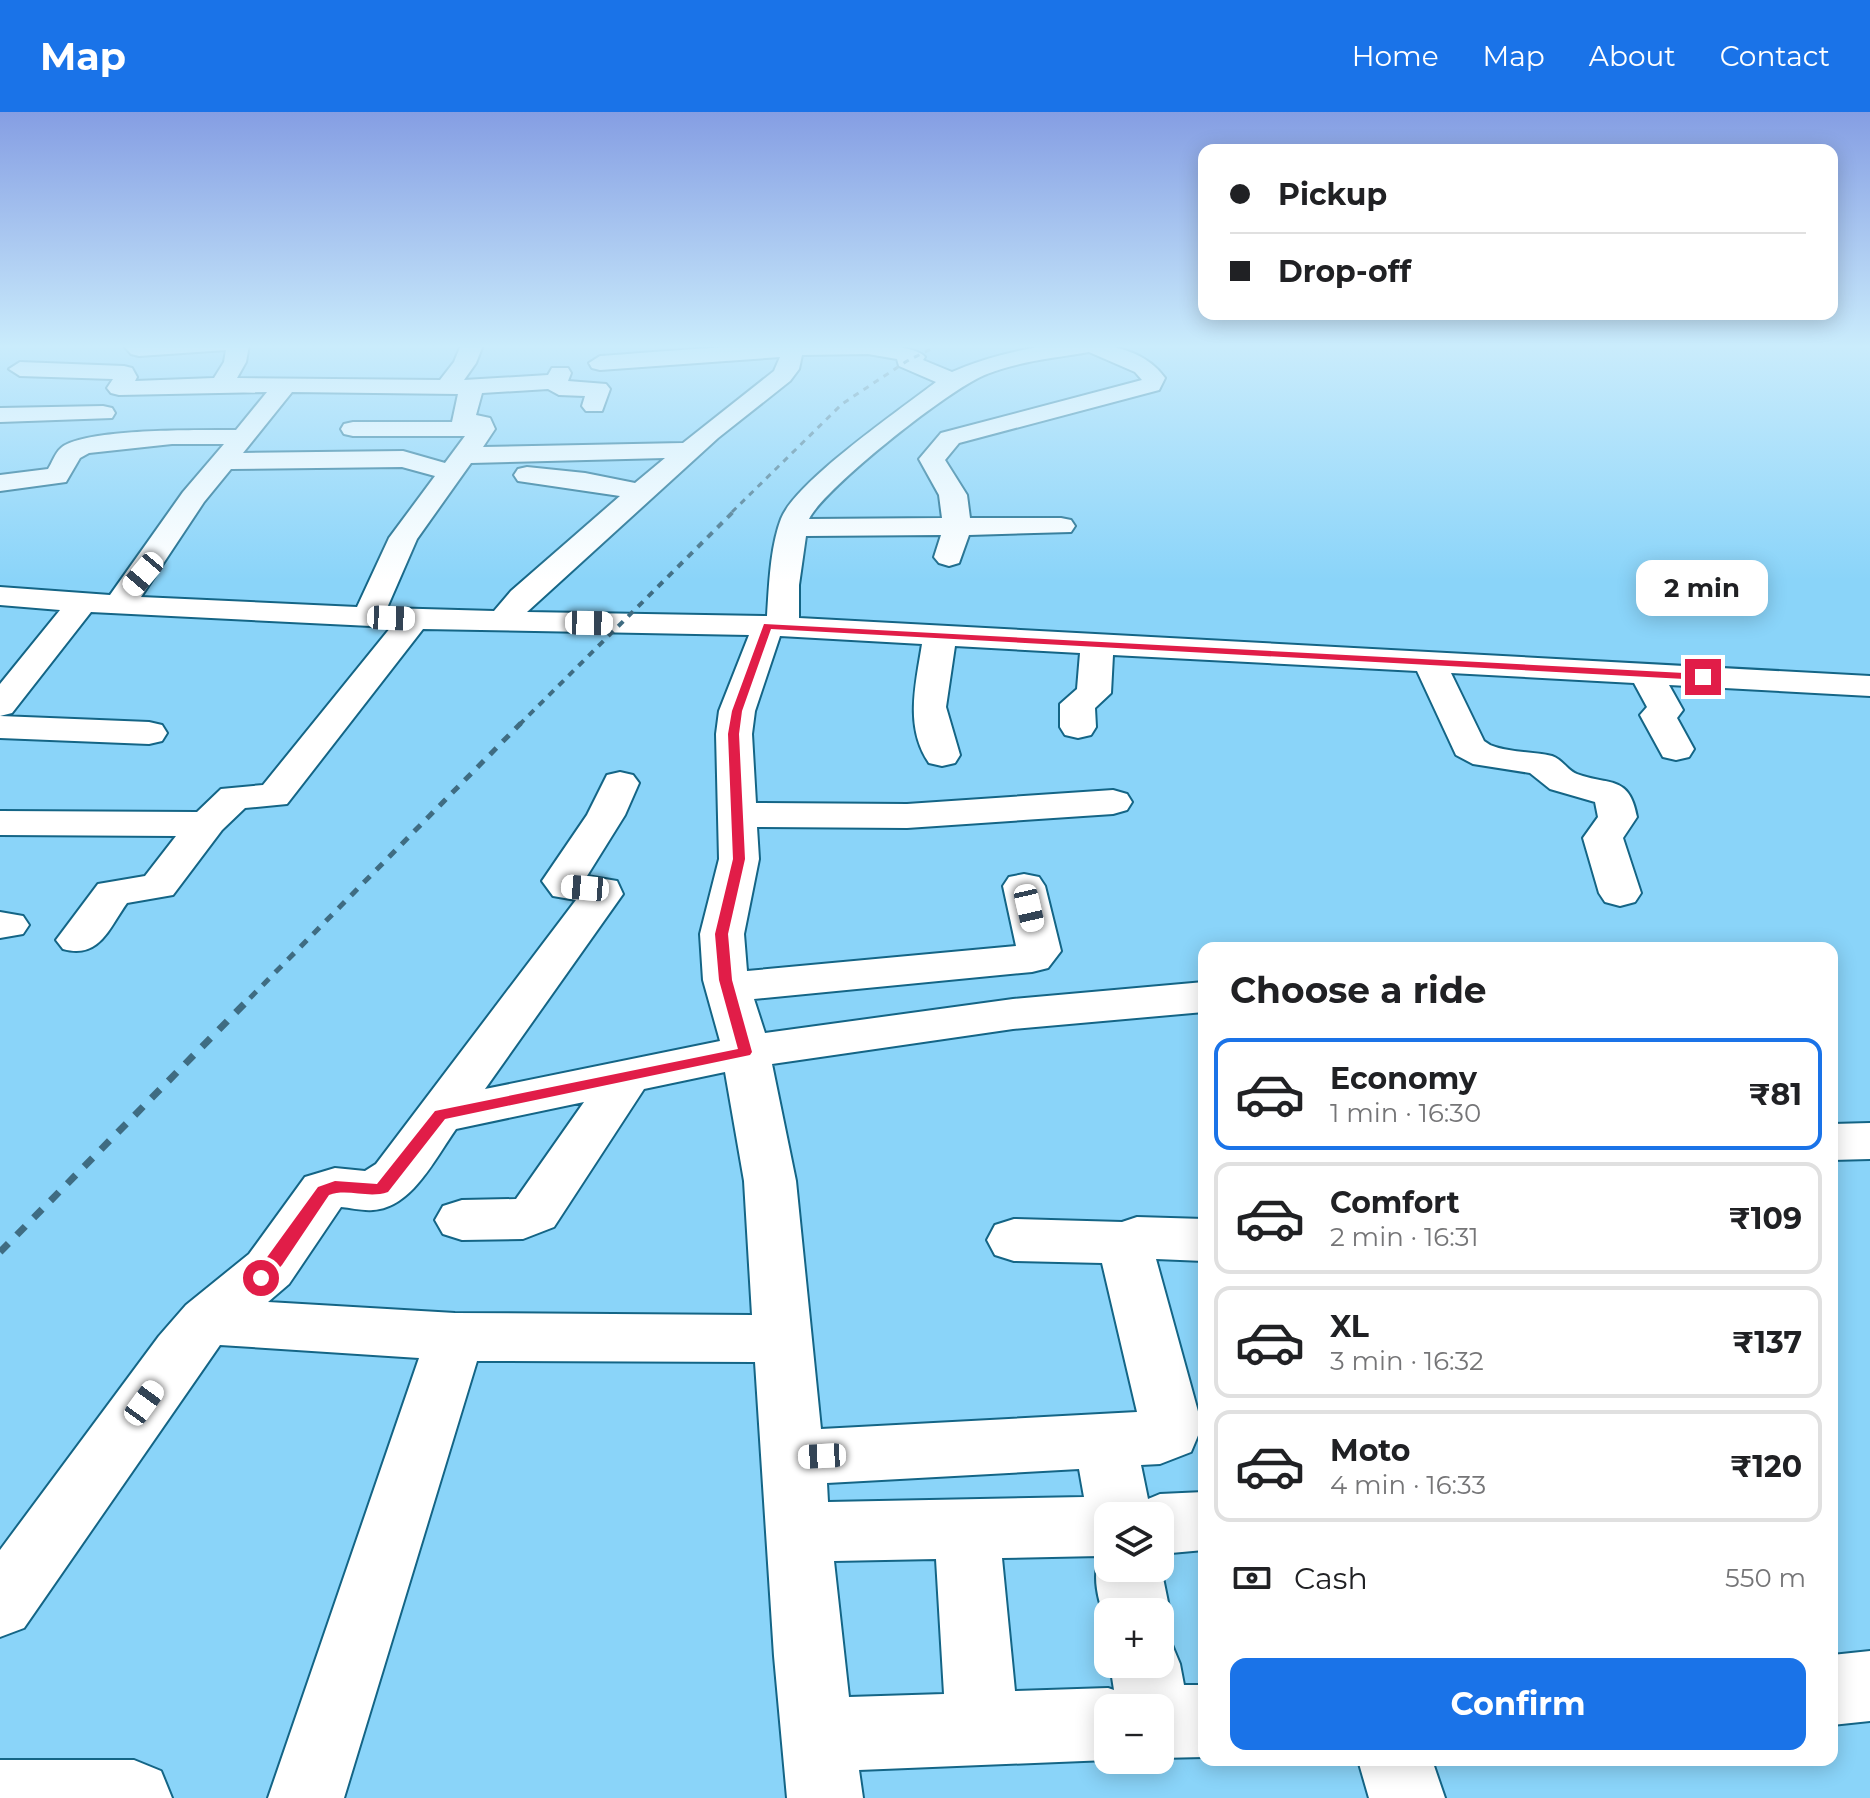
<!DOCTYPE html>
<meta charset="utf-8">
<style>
body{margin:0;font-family:Montserrat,sans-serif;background:#f6f6f6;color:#202124;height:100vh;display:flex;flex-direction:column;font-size:30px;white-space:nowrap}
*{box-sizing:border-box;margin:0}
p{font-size:26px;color:#757577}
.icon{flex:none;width:44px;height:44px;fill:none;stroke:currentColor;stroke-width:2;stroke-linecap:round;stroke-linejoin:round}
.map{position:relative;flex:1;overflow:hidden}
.drawer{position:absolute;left:1198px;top:830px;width:640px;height:824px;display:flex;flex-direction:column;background:#fff;border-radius:16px;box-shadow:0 4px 20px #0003}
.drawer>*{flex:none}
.banner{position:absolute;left:1198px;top:32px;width:640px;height:176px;border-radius:16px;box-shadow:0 4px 20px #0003;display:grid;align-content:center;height:176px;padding:0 32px;background:#fff}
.tools{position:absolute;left:1094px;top:1390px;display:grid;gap:16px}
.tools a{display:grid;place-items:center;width:80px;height:80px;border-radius:16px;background:#fff;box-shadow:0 4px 20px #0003;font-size:40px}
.end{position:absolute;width:36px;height:36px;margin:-18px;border:10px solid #e11d48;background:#fff;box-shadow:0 0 0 4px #fff}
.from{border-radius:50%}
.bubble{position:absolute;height:56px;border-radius:16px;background:#fff;box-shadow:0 4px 20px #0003;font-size:26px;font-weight:700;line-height:56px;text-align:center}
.car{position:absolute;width:24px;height:48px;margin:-24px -12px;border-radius:10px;box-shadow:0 0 6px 2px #0007;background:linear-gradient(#fff 24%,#345 0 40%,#fff 0 76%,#345 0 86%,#fff 0)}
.banner b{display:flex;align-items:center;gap:28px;height:76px;font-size:30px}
.banner b+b{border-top:2px solid #e0e0e0}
.banner i{width:20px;height:20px;background:#202124}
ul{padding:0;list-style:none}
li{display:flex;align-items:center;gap:24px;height:112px;margin:0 16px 12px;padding:0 16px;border:4px solid #e0e0e0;border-radius:16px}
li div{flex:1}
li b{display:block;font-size:30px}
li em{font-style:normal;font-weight:700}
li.current{border-color:#1a73e8}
li>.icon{width:72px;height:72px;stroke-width:1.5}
h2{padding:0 32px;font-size:36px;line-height:96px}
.pay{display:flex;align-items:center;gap:20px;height:88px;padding:0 32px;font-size:30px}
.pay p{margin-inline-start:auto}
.action{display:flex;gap:16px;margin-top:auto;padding:16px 32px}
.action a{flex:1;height:92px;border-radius:16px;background:#1a73e8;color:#fff;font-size:32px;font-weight:700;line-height:92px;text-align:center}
header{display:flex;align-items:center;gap:48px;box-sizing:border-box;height:112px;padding:0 40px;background:#1a73e8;color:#fff}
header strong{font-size:38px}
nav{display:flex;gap:44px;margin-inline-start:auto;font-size:28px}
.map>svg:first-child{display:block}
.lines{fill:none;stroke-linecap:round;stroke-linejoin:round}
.minor-casing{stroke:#146586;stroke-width:4}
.minor{fill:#fff;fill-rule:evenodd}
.rail-far3{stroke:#3f6c82;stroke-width:3;stroke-dasharray:6 6;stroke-linecap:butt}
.rail-far2{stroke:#3f6c82;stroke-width:4;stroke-dasharray:7 7;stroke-linecap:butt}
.rail-far1{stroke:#3f6c82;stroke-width:5;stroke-dasharray:9 9;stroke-linecap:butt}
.rail{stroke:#3f6c82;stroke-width:7;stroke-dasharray:12 12;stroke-linecap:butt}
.route{fill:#e11d48}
</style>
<header>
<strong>Map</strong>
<nav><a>Home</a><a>Map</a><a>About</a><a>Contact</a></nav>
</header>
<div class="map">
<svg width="1870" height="1686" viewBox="0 0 1870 1686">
<rect width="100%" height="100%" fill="#8ad4f9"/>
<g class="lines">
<defs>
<path id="minor" d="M123,233H249L246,250L237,266L440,268L454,250L461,233H483L476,251L464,268L548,263L552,256H568L571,261L568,269L606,272L610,277L602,299H586L582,294L585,284L559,283L548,277L482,281L476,303L490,306L495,317L483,335L683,331L774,259L780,245L600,258L592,256L589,251L600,244C646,241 904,217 925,245L923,248L952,260C1007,236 1124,208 1165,266L1159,278L959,331L945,348L967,383L970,406H1061L1071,408L1075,414L1071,420L969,423L959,451L949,454L939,451L934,445L941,423L806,424L799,473V506L1870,564V584L1669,573L1683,598L1677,606L1694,637L1689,645L1676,648L1663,645L1640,603L1647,595L1634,571L1451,561L1484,629L1490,633C1509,641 1532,639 1552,644C1563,648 1567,658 1577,662C1609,674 1629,662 1637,705L1623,726L1641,781L1635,790L1620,794L1605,790L1599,781L1583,726L1598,705L1595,690L1550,677L1530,661L1473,652L1456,643L1417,559L1113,543L1111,581L1095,596L1096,615L1091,623L1078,626L1065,623L1060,615V592L1077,577L1080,541L955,534L946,595L960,643L955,651L942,654L929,651C904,615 916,571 922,532L780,524L755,599L752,622L756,691L907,692L1113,678L1127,682L1132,690L1127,698L1113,702L907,716L757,715L759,747L744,822L747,859L1016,834L1003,774L1009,765L1024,762L1039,765L1045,774L1061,839L1048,856L1032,860L754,887L765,921L1013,887L1204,870V900L1013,917L772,952L796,1069L821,1317L1137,1300L1102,1151L1014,1149L995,1143L987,1128L995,1113L1014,1107L1122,1110L1137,1105L1204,1107V1149L1156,1147L1202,1314L1191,1340L1160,1352L1141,1353L1148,1387L1160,1382L1204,1380V1438L1160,1442V1404H1108V1456H1160V1453L1161,1456L1170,1500L1160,1523V1500H1108V1514C1099,1493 1091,1465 1100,1444L1002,1446L1015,1579L1108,1576L1114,1578L1110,1552H1160V1524L1170,1528L1180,1552L1184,1573H1204V1645L1160,1646V1596H1108V1648L859,1658L863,1686H787L774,1544L755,1250L477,1249L344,1686H268L419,1246L220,1233L24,1516L0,1525V1438L159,1224L186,1193L249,1142L305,1065L335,1056L365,1059L376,1052L576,788L553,784L542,769L587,703L607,663L620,660L633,663L639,671L625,703L587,764L617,769L623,782L485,977L720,929L703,868L700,822L719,747L716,622L719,599L749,523L423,517L287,692L245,696L222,718L173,783L127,791C108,818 99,847 63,837L56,828L98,772L145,764L176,724L0,723V699L197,700L221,677L263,673L391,515L91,500L12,601L0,604L149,610L162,613L167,621L162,629L149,632L0,626V572L60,498L0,493V475L110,483L183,380L224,332H172L89,341L80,346L66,370L0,379V363L48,357C52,351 55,341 61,336C83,316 203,318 236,318L267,280L119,283L111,281L107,276L113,267L20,264L9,257L20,250L124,254L132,256L137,265L135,269L214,266L224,250L226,238L139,244L131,242ZM1089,240L1135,260L1142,268L941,321L919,347L939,383L942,406L809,407C824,376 953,274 987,262C1020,249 1055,246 1089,240ZM868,242L897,247L899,254L936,270C901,297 795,370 781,407C770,436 769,474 767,504L527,500L718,326L790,269L799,257L802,243ZM292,280L458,282L452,310H353L344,312L341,317L344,322L353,324H465L445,351L403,339L243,341ZM665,346L635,371L585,361L527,355L518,357L514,363L518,369L620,384L511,479L494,499L387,496L417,427L471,351ZM402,355L435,364L389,426L357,495L141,485L204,390L231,357ZM725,960L744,1069L752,1203L455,1201L268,1190L289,1172L341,1095C351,1096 363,1099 373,1098C412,1096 436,1045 456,1017L584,990L516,1087L462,1088L443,1094L435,1108L443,1122L462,1128L523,1127L554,1115L644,977ZM1079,1357L1084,1385L828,1390L827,1371ZM936,1447L944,1582L849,1585L834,1449Z
M103,294L112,296L115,301L112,306L0,310V296Z
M0,800L23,804L29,813L23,822L0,826Z
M1870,1011V1047L1832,1048V1012Z
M1870,1539V1609L1832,1613V1543Z
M0,1648H134L161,1659L172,1686H0Z
M1358,1648H1432L1445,1686H1369Z"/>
</defs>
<use href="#minor" class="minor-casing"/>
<use href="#minor" class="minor"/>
<path class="rail-far3" d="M732,400L842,292L907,249L939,233"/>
<path class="rail-far2" d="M519,613L735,398"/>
<path class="rail-far1" d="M250,886L521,611"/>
<path class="rail" d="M0,1140L252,884"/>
</g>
<linearGradient id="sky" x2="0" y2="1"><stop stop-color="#859ee3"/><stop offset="0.5" stop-color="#caecfc"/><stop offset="1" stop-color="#caecfc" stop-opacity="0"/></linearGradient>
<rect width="1870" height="469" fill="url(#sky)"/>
<path class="route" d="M764,512L1703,562L1708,565L1703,568L771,517L742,599L739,622L745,747L728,822L732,868L752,940L750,943L445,1007L388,1080C368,1087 348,1076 329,1083L282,1153L266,1170H255L252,1166L318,1075L335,1069L377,1072L435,999L738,937L719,868L715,822L733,747L728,622L732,599Z"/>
</svg>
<div class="tools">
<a><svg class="icon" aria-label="layers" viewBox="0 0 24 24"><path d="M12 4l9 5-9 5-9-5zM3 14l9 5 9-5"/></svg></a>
<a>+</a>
<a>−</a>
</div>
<i class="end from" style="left:261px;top:1166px"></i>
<i class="end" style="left:1703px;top:565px"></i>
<div class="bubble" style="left:1636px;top:448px;width:132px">2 min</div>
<i class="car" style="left:143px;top:462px;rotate:220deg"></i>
<i class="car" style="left:391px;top:506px;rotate:92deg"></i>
<i class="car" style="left:589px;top:511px;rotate:91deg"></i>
<i class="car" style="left:585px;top:776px;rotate:275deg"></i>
<i class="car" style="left:1029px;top:796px;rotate:167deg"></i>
<i class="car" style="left:144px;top:1291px;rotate:36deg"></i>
<i class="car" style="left:822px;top:1344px;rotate:267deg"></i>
<div class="banner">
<b><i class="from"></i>Pickup</b>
<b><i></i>Drop-off</b>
</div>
<section class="drawer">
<h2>Choose a ride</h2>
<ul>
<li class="current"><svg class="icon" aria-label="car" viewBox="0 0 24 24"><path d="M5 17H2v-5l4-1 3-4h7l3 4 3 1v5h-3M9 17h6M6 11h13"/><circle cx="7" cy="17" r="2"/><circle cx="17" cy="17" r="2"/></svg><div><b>Economy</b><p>1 min · 16:30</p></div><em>₹81</em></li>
<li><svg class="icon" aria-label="car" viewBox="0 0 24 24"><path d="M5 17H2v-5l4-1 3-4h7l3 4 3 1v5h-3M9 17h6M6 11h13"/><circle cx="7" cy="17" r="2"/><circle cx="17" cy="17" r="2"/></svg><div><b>Comfort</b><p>2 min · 16:31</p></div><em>₹109</em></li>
<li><svg class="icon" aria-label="car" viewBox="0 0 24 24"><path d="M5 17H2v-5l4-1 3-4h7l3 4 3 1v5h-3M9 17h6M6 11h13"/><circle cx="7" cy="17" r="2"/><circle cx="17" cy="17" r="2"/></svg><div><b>XL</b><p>3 min · 16:32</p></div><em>₹137</em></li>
<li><svg class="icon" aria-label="car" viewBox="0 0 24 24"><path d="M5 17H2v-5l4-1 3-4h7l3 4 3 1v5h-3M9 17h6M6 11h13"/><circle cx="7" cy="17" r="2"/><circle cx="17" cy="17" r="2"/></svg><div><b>Moto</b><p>4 min · 16:33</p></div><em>₹120</em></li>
</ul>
<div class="pay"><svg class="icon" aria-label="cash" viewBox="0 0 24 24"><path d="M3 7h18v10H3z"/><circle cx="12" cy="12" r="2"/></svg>Cash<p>550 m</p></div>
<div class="action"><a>Confirm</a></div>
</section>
</div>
